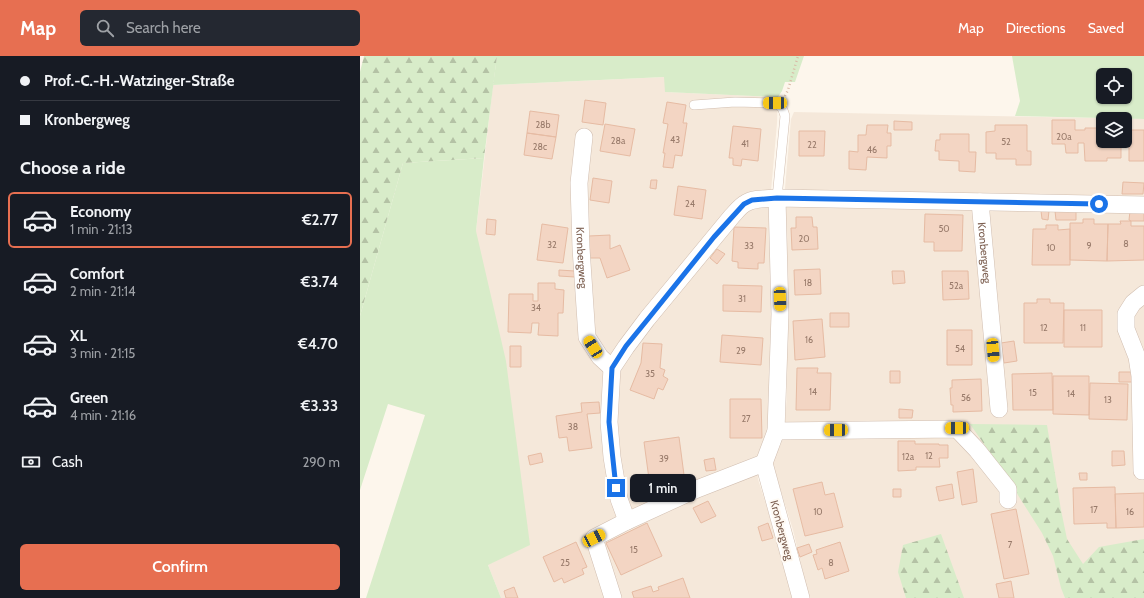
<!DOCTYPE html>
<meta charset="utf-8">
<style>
body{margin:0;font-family:Cabin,sans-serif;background:#242831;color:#f1f3f6;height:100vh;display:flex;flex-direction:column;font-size:15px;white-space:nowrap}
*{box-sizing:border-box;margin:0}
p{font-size:13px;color:#9ea1a6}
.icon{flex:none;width:22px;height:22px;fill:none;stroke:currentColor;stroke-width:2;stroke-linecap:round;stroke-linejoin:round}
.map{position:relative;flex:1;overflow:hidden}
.sheet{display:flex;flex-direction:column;background:#171b24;width:360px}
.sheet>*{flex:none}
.top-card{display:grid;align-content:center;height:88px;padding:0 20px;background:#171b24}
.tools{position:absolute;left:736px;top:12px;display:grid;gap:8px}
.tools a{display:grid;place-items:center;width:36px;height:36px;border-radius:6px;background:#171b24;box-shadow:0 1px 3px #0004;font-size:20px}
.end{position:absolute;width:18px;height:18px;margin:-9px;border:5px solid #1a73e8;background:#fff;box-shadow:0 0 0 2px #fff}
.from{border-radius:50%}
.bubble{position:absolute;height:28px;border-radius:6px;background:#171b24;box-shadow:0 1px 3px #0004;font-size:13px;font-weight:600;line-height:28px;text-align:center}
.car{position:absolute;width:12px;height:24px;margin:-12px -6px;border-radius:5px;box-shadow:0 0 3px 1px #0007;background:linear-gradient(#f5c518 24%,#345 0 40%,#f5c518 0 76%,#345 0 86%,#f5c518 0)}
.top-card b{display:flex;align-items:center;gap:14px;height:38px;font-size:15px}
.top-card b+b{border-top:1px solid #363941}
.top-card i{width:10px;height:10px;background:#f1f3f6}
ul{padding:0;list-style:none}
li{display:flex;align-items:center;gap:12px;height:56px;margin:0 8px 6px;padding:0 12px;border:2px solid transparent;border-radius:6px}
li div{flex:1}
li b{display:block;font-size:15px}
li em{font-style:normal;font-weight:600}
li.on{border-color:#e76f51}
li>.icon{width:36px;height:36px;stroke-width:1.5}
h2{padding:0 20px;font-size:18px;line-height:48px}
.pay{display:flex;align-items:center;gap:10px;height:44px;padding:0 20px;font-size:15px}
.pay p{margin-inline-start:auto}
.action{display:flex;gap:8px;margin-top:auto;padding:8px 20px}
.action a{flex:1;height:46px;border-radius:6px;background:#e76f51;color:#fff;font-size:16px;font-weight:600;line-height:46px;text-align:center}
header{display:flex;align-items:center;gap:24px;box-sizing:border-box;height:56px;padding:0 20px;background:#e76f51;color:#fff}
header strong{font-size:19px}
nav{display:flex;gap:22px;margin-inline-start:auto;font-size:14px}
.search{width:280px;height:36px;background:#242831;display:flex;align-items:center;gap:10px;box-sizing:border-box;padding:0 14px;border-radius:6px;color:#9ea1a6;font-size:15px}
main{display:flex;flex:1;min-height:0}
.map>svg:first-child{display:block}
.residential{fill:#f5e8da;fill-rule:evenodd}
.green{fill:#d8ecc9;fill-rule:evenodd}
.forest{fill:url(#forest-firs)}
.building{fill:#f3d5c3;stroke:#e6bba3}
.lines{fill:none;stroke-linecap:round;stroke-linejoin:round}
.service-casing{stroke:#d1beb0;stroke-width:10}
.minor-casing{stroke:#d1beb0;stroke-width:18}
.path{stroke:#d9b8a5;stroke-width:2.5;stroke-dasharray:1 3;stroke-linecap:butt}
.service{stroke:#fff;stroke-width:9}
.minor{stroke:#fff;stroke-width:17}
.route{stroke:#1a73e8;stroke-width:5}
.labels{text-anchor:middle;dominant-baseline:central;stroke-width:4;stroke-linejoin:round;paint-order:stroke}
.number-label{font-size:9px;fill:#987a6a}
.street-label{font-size:11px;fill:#7a5c4d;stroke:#fffaf3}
</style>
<header>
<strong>Map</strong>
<div class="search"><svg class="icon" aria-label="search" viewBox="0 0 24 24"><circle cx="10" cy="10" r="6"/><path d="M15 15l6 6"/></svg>Search here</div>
<nav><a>Map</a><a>Directions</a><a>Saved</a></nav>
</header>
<main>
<section class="sheet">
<div class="top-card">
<b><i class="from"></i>Prof.-C.-H.-Watzinger-Straße</b>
<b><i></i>Kronbergweg</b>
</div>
<h2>Choose a ride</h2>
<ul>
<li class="on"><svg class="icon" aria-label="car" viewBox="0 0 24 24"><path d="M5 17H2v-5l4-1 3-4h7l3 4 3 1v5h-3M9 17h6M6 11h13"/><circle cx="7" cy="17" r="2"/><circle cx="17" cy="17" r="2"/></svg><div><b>Economy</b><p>1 min · 21:13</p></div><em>€2.77</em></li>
<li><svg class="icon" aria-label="car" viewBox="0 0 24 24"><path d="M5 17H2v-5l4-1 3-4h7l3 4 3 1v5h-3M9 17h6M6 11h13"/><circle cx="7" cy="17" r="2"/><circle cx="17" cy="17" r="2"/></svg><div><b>Comfort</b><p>2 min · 21:14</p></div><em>€3.74</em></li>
<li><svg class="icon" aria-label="car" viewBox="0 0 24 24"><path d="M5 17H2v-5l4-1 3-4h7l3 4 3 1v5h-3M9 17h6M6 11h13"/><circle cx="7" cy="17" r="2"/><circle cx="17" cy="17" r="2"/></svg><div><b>XL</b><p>3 min · 21:15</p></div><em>€4.70</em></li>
<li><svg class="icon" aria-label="car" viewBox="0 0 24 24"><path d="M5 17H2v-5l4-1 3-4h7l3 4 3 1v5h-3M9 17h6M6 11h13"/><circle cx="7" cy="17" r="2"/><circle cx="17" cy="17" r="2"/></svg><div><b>Green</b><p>4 min · 21:16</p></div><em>€3.33</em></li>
</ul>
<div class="pay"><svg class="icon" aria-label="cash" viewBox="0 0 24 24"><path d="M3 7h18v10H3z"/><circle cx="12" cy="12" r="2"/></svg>Cash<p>290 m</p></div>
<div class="action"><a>Confirm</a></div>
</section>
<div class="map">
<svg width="784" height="542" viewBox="0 0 784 542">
<defs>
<pattern id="forest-firs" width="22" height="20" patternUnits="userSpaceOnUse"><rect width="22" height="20" fill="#d8ecc9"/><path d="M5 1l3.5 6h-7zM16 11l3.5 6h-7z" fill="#b4c2a5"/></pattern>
</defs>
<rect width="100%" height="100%" fill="#fdf6ec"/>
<path class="residential" d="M305,21V36L418,41L417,67L409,158L414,337L405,391L396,402L398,423L435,542H141L128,509L116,175L133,29Z
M434,56L784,63V542H449L433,474L412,407L421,388L425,369L427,335L425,233V132L431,63ZM743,63H765V85H743Z"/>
<path class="green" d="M137,0H444L435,26H425L422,35L418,41L305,36L304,21L133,29Z
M652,0H784V63L655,60L660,45ZM743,19H765V41H743Z
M124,102L116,175L146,305L170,489L128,509L141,542H6L65,359L28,348L0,434V260L43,107Z"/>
<path class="forest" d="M4,0H137L124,102L43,107L0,260V16Z
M610,368L687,369L701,454L707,483L723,508L739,491L784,483V542H705L701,532L693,500L682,477L642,414Z
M581,478L604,542H546L538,516L543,489Z"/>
<path class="building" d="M225,44L246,47L243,69L222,66Z
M307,46L326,49L323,67H327L322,100L315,99L313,112L303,111L305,97H303L308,68L303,67Z
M170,55L199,59L196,81L167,77Z
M692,64H715V74H725V72H743V85H761V102H747V105H725L724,87H718V97H706L705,88H692Z
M534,65L552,66V74H534Z
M245,68L275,73L270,100L240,95Z
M507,69H528L527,77H531V90H527V102L507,101L506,114L489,113V95L498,96V79H506Z
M635,69H667V95H671V109H656V103H636V97H626V76L635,75Z
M373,70L401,73L398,105L382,103L381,110L373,109V102H369Z
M769,74H784V105H769Z
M439,75H465L464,100H439Z
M167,77L196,81L192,103L164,99Z
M580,78H609V96H616L615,116L599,115V105L579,104V95H575L576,84H580Z
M233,122L252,125L249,147L230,144Z
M291,124H297L296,133L290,132Z
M763,126L784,127L783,138H762Z
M318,130L346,134L342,163L314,159Z
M681,155H689L688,164L682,163Z
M695,155H716V164H696Z
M770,155H784V165H771L769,164Z
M565,158L603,159L602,195H574V186H564Z
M436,161H452L453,171H457L458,193L432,194L431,172H436Z
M127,163L136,164L135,179L126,178Z
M723,163H734V168H748L747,205L710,204V167H723Z
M760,165H771V170H784V204L747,205L748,168H761Z
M182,168L208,172L203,207L177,204Z
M686,169H698V174L710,173V209H672L673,173H686Z
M374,171L406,172L404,207H398V213L378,212V206L372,205Z
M250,179V193L260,189L270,214L247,222L240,202H229V180Z
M357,193L365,198L357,208L350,202Z
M460,213L461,238L435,239L434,214Z
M199,214L215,215V221L199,220Z
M532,215H544L545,227L533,228Z
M582,215H608L609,243L583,244Z
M178,227H195V233L204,234L203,257H198V280L178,279L179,267H172L171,277L148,276L149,238H173V245H178Z
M363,229L402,230L401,256L363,255Z
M677,243H690V247H704L703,287H664V247H677Z
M704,254H742V291H704Z
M470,257H489V271H470Z
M462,263L465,301L435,304L433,265Z
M587,274H612V309H587Z
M362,279L403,282L401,309L360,306Z
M654,285L657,305L644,307L641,287Z
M283,287L302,288L300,312L305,314L303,320L308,323L303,334L298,332L294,343L270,334L281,307Z
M150,290H161V311H150Z
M437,312H458L457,317H471L470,354H436Z
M530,315H540V327H530Z
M759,316H772V326H759Z
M692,317L693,354H653L652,318Z
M693,320H729V359L693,358Z
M621,323L622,355L593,356V349H591L590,332H592V324Z
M730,327L768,328L767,364L729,363Z
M370,343H401L402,382H370Z
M239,346L240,357L227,358L232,392L209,395L207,381L199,382L196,360L222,356L221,347Z
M539,353L553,354L552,362H539Z
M319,381L324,419L289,423L284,386Z
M538,385H555V388H579V389H588V402H579L580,411H556V414L538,415Z
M752,395H764L765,409L752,410Z
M181,397L183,406L170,409L168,400Z
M354,402L356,414L346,415L344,404Z
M613,413L617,446L602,449L597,416Z
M719,417H727V424H720Z
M462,426L465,439L474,437L483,471L445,480L433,433Z
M592,428L594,442L579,445L576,431Z
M755,431L756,472H747V467L714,468L713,432Z
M533,433H541V441H533Z
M784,437V471L756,472L755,438Z
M348,445L356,460L341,467L333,452Z
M656,453L669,518L644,523L631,458Z
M287,467L302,500L261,519L246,487Z
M408,467L413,482L402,485L398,471Z
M216,486L227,511L222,513L224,518L204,527L202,522L194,526L183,501Z
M480,486L489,515L465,523L462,512L458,514L453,499L457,498L456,494Z
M449,488L452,496L440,501L437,492Z
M323,522L330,542H274L272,536L291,530L293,536L299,534L298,531Z
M651,525L654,542H639L636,528Z
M154,531L158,542H146L144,535Z"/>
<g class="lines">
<defs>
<path id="service" d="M334,49L375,46L415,47C422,50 423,53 425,60L417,142"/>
<g id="minor">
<path id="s1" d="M224,81L219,127L221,192L227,281L240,301L252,312"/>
<path id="s2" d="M620,146L639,353"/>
<path d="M416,375L597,373L617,394L648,433V444"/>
<path d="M782,415L780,320L777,301L766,273V258L773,247L784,238"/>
<path d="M267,465L259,443L252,401L249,366L252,312L266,291L287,263L372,160C376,156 380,150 386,147C394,142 407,143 417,142"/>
<path d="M253,542L234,482L267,465L337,433L404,407"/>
<path d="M441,542L404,407L416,375L420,258L417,142L784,149"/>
</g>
</defs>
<use href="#service" class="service-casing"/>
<use href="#minor" class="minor-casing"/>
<path class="path" d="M425,40L428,34L438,0"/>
<use href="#service" class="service"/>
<use href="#minor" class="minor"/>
</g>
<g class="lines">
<path class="route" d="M256,432L249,366L252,312L266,290L288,263L354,181L384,148L392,144L417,142L739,148"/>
</g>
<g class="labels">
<g class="number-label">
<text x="183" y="68">28b</text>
<text x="704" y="80">20a</text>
<text x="315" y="83">43</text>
<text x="258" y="84">28a</text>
<text x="646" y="85">52</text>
<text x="385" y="87">41</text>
<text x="452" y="88">22</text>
<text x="180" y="90">28c</text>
<text x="512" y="93">46</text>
<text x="330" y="147">24</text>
<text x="584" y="172">50</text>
<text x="444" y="182">20</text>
<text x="766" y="187">8</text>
<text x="192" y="188">32</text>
<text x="389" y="189">33</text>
<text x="729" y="189">9</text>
<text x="691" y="191">10</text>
<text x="448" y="226">18</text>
<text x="596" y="229">52a</text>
<text x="382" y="242">31</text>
<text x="176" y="251">34</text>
<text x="684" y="271">12</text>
<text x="723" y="271">11</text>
<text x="449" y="283">16</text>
<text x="600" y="292">54</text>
<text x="381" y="294">29</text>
<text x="290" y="317">35</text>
<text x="453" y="335">14</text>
<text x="673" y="336">15</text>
<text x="711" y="337">14</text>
<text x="606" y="341">56</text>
<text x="748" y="343">13</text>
<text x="386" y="362">27</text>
<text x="213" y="370">38</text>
<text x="569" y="399">12</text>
<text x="548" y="400">12a</text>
<text x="304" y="402">39</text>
<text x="734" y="453">17</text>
<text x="458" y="455">10</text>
<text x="770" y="455">16</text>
<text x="650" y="488">7</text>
<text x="274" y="493">15</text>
<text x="205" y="506">25</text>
<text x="471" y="506">8</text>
</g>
<g class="street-label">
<text stroke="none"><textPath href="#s2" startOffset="51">Kronbergweg</textPath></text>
<text stroke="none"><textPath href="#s1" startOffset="121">Kronbergweg</textPath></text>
<text transform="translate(422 474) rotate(75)">Kronbergweg</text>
</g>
</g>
</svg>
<div class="tools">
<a><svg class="icon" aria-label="locate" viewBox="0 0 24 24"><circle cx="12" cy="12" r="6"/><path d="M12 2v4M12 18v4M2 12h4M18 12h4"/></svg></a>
<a><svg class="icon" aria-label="layers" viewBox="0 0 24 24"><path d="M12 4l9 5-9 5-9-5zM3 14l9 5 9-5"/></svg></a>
</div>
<i class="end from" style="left:739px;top:148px"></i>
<i class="end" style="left:256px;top:432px"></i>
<div class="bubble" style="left:270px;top:418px;width:66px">1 min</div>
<i class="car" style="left:415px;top:47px;rotate:270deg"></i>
<i class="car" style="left:420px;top:243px;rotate:178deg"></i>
<i class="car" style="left:233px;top:291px;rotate:328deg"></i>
<i class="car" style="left:633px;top:294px;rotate:175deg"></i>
<i class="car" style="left:597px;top:372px;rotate:269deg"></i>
<i class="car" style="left:476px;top:374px;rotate:269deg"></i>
<i class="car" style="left:234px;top:482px;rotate:63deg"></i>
</div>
</main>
